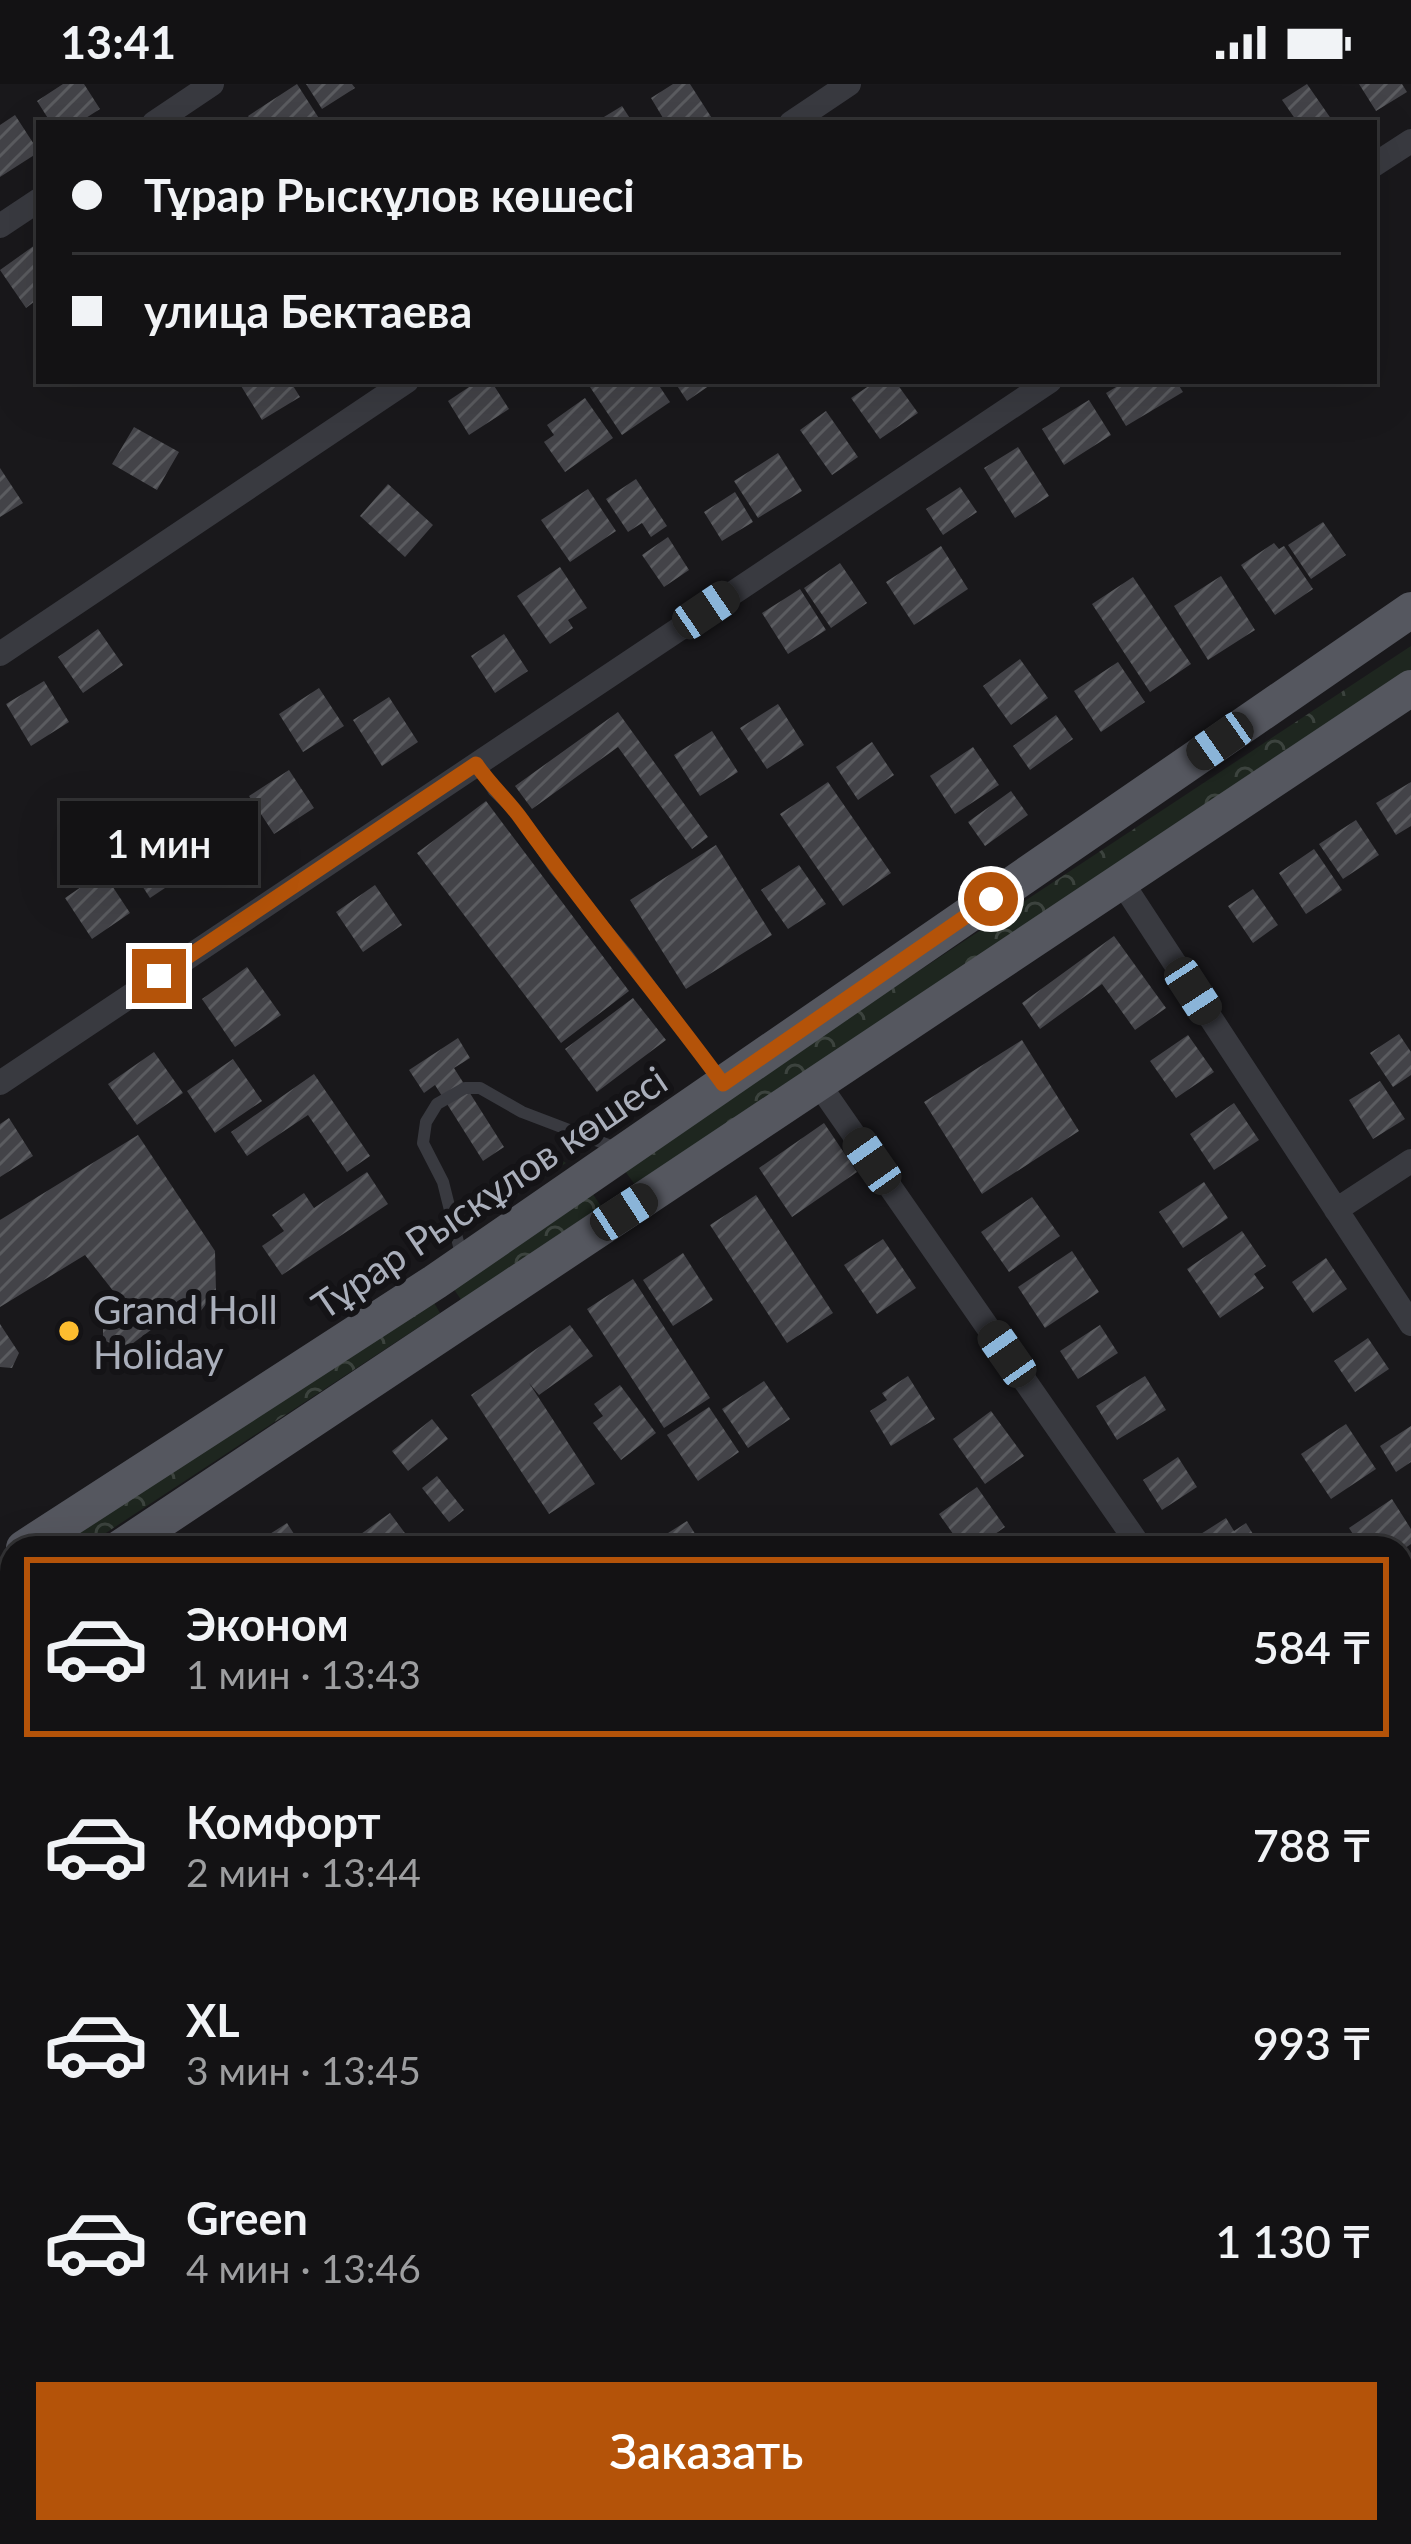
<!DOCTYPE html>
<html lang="ru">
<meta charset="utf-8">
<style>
body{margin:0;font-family:Lato,sans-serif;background:#202022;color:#f1f3f6;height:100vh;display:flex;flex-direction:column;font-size:45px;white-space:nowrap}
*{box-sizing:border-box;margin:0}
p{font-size:39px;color:#9d9ea0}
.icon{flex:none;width:66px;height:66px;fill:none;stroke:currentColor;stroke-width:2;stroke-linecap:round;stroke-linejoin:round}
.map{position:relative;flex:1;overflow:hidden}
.panel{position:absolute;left:0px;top:1452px;width:1413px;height:1008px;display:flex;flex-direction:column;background:#131214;border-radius:36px 36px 0 0;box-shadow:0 12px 48px #0002,0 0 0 3px #323234}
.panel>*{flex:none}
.top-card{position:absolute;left:36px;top:36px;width:1341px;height:264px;border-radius:0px;box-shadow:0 12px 48px #0002,0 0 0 3px #323234;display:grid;align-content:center;height:264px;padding:0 36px;background:#131214}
.end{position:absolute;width:54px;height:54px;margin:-27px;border:15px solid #b45309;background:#fff;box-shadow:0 0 0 6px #fff}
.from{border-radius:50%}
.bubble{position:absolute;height:84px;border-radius:0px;background:#131214;box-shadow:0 12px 48px #0002,0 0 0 3px #323234;font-size:39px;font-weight:600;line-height:84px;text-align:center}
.car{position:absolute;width:36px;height:72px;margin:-36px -18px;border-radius:15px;box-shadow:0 0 9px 3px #0007;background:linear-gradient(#222 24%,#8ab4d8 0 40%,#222 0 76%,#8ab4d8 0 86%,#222 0)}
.top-card b{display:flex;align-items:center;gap:42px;height:114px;font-size:45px}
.top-card b+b{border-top:3px solid #323234}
.top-card i{width:30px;height:30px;background:#f1f3f6}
ul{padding:21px 0 0;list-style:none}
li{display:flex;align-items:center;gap:36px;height:180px;margin:0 24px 18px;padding:0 12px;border:6px solid transparent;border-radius:0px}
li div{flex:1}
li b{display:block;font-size:45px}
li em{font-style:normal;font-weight:600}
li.selected{border-color:#b45309}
li>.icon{width:108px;height:108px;stroke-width:1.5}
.primary-button{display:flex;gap:24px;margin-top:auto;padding:24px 36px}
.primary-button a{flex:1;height:138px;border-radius:0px;background:#b45309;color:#fff;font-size:48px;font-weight:600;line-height:138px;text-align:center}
.status{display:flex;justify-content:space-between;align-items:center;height:84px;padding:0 60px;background:#131214;direction:ltr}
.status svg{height:33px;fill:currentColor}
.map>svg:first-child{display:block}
.forest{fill:url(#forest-crowns)}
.building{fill:url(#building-hatch)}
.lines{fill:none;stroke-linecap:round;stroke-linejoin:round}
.lane{stroke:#393a40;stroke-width:12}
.street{stroke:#393a40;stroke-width:24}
.secondary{stroke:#474950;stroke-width:33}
.primary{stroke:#55575f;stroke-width:36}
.route{stroke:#b45309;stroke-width:15}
.poi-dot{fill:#fdbd2f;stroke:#141316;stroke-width:4.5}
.labels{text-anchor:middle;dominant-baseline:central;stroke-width:12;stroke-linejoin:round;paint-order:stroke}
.street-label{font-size:39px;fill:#aaafbb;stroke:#141316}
.poi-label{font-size:39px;fill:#aaafbb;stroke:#141316;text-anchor:start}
</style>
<div class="status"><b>13:41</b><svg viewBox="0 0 49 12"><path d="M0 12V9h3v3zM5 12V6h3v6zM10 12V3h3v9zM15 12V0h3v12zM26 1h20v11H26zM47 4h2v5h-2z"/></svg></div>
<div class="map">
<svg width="1411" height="2460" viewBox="0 0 1411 2460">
<defs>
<pattern id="forest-crowns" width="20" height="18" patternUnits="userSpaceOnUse" patternTransform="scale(3)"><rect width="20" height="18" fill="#1e261f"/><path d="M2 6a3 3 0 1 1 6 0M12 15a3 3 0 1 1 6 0" fill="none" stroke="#3c433e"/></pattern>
<pattern id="building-hatch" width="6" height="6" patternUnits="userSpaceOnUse" patternTransform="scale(3)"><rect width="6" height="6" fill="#434348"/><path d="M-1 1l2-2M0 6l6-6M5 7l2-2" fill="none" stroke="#5b5c60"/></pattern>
</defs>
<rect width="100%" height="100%" fill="#19181b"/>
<path class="forest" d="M1411,562V586L636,1102L622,1083Z
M544,1064L566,1079L473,1140L470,1113Z
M590,1106L601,1122L462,1217L451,1201Z
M430,1212L440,1229L83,1464H45Z"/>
<path class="building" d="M63,0H84L100,25L78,39H51L37,17Z
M297,0L322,39H253L248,32Z
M306,0H352L355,4L322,25Z
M673,0H690L715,39H666L651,14Z
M1307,0L1334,39H1298L1282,16Z
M1359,0H1402L1407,8L1376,27Z
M622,22L633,39H594Z
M15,31L39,68L0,93V41Z
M35,161L39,168V214L26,224L0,186Z
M238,297H290L300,313L262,336Z
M478,297H491L509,325L469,351L448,317Z
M599,297H656L670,318L622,351L590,303Z
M674,297H716L687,317Z
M876,297H895L918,329L880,355L851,314Z
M1126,297H1176L1183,308L1126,342L1106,309Z
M585,314L613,354L565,388L544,358L554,351L547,341Z
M1089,316L1111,351L1064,381L1042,345Z
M826,327L858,373L832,391L800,346Z
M134,343L179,368L157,406L112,380Z
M1018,363L1049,412L1015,434L984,384Z
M778,369L802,407L758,434L734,397Z
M0,384L23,419L0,433Z
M636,395L667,442L651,453L642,439L628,448L606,415Z
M388,400L433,441L405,473L360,432Z
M960,403L977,428L943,451L926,425Z
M588,405L616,447L570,478L541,436Z
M735,408L753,438L722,457L704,428Z
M1323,438L1346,471L1311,495L1288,461Z
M668,453L689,486L664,503L642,471Z
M1274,459L1279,465L1284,462L1313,505L1275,531L1241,481Z
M941,462L968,505L914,541L886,498Z
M840,479L867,519L831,544L804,504Z
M560,483L587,524L568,536L573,544L550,560L517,512Z
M1221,492L1255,546L1208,576L1174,522Z
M1133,493L1191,580L1150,608L1092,520Z
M800,505L826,546L788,570L762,529Z
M98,545L123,581L83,609L58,573Z
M504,550L528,587L495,609L471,572Z
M1020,575L1048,614L1011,641L983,602Z
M1118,578L1145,618L1101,648L1074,607Z
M44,597L69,638L31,662L6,620Z
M319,604L344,642L303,668L279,630Z
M389,613L418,658L382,682L353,636Z
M778,620L804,661L767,685L740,644Z
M618,628L708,753L692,765L618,663L532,725L515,702Z
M1056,631L1073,655L1030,686L1013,662Z
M712,647L738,688L700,712L674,671Z
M872,658L894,691L858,716L836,683Z
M973,663L999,701L955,730L930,692Z
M289,686L314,724L274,750L249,712Z
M828,698L891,789L843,822L780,730Z
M1411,698V742L1396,751L1376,719Z
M1011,707L1028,731L985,762L968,738Z
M486,717L629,907L561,959L417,769Z
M217,728L245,771L204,798L176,755Z
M1356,736L1379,771L1343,795L1319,760Z
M163,749L189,788L150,814L124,774Z
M716,761L772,851L686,905L630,816Z
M1314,765L1342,806L1306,830L1279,789Z
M799,781L826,820L788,845L761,806Z
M103,788L130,829L92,855L65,814Z
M375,801L402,841L363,868L336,828Z
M1253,805L1278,841L1253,859L1228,822Z
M1114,852L1166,924L1135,946L1102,900L1040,945L1022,919Z
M247,883L281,931L235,963L202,915Z
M633,914L666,956L597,1008L565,965Z
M1399,950L1411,968V991L1393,1003L1370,969Z
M1188,951L1214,988L1176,1014L1150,977Z
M458,954L470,974L454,984L504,1063L483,1077L435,1001L424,1009L409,986Z
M1022,956L1079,1047L982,1110L924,1018Z
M154,968L183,1009L137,1041L108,1000Z
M233,975L262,1017L215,1049L187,1007Z
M314,990L370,1072L347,1088L308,1031L247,1072L231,1048Z
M1380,997L1405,1035L1373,1055L1349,1016Z
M1234,1019L1259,1056L1214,1086L1190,1050Z
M9,1034L33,1072L0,1093V1040Z
M824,1039L857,1088L792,1133L759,1084Z
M138,1051L215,1167L216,1207L194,1236L159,1240L125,1265L103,1256V1242L125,1222L85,1171L0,1223V1136Z
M367,1088L388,1120L282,1191L262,1162L284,1147L272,1131L304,1109L314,1124Z
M1204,1098L1228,1134L1183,1164L1159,1128Z
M756,1111L833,1229L787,1259L710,1141Z
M1032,1113L1060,1152L1009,1188L981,1148Z
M1242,1147L1266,1182L1254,1190L1264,1204L1220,1234L1187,1185Z
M883,1155L916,1204L877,1230L844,1181Z
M1072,1167L1099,1208L1045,1244L1018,1203Z
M683,1169L713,1216L673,1242L643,1196Z
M1326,1174L1347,1205L1313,1229L1292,1198Z
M633,1195L710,1314L664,1344L587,1225Z
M0,1240L19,1269L12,1284L0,1283Z
M570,1241L593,1272L539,1311L529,1299L595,1400L549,1430L471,1311Z
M1100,1241L1118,1269L1078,1295L1060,1267Z
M1368,1254L1389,1285L1355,1308L1334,1277Z
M908,1292L935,1335L891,1362L870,1327L887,1316L882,1309Z
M1145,1292L1166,1326L1117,1356L1096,1322Z
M764,1297L790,1335L748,1364L722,1325Z
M620,1301L656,1349L621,1376L593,1339L603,1332L594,1320Z
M709,1323L739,1368L698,1397L667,1351Z
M991,1327L1024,1372L985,1400L953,1355Z
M432,1335L448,1355L408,1387L392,1367Z
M1346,1340L1376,1385L1331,1415L1301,1370Z
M1411,1342V1378L1396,1388L1380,1362Z
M1178,1373L1197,1403L1162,1426L1143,1396Z
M437,1392L464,1426L449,1438L422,1404Z
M977,1403L1005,1443L975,1464H963L939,1430Z
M1392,1415L1411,1445V1460L1401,1467L1362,1464L1349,1444Z
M390,1429L416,1464H361L354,1455Z
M1226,1434L1234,1447L1246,1439L1260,1461L1255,1464H1188L1185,1460Z
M687,1437L704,1464H651L649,1461Z
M287,1439L303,1464H268L262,1455Z
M1401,1560L1411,1577V1630L1401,1636Z
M1411,2157V2208L1401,2215V2165Z
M12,2400V2449L0,2457V2409Z
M774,2448L781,2460H740L756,2449L761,2455Z
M949,2448H978L986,2460H931Z"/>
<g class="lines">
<path class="lane" d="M476,679L494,707L519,731L555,785L626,869L719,994
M462,1174L443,1098L423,1059L426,1038L437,1020L465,1004H480L522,1028L619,1065"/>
<path class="street" d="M154,39L212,0
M791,39L849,0
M1374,81L1411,57
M0,142L39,116
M0,570L407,297
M1121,797L1411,1240
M0,999L1050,297
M818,999L1141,1464
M1336,1126L1411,1077
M0,1700L12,1720
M1401,1926L1411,1919
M0,2030L12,2022
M0,2294L12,2312
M1401,2300L1411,2294
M1401,2407L1411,2401
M101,2448L109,2460
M513,2448L521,2460
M656,2448L664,2460
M1161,2460L1179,2448
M1320,2460L1339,2448"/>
<path class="secondary" d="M0,1558L12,1576
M0,1636L12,1655
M548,2448L557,2460
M608,2448L616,2460"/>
<path class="primary" d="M24,1464L435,1198L1411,526
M120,1464L1411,604
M0,1544L12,1536"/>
</g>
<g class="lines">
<path class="route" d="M159,892L476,680C490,701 508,716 522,736C586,826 658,911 723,1000L991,815"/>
</g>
<circle class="poi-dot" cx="69" cy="1247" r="12"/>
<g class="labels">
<g class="street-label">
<text transform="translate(489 1108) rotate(-34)">Тұрар Рыскұлов көшесі</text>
</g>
<g class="poi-label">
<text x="93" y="1225">Grand Holl<tspan x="93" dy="45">Holiday</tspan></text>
</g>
</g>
</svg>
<i class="end from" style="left:991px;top:815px"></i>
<i class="end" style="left:159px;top:892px"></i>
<div class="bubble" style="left:60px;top:717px;width:198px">1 мин</div>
<i class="car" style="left:706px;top:526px;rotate:56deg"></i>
<i class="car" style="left:1220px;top:657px;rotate:235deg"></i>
<i class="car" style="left:1193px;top:907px;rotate:147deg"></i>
<i class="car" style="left:872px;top:1077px;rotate:325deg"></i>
<i class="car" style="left:624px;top:1128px;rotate:57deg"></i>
<i class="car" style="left:1007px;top:1270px;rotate:325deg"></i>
<div class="top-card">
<b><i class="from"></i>Тұрар Рыскұлов көшесі</b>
<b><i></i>улица Бектаева</b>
</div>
<section class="panel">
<ul>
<li class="selected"><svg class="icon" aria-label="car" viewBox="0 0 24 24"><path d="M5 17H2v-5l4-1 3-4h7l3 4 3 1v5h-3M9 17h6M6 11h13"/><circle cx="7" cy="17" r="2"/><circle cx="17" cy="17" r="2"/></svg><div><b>Эконом</b><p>1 мин · 13:43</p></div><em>584 ₸</em></li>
<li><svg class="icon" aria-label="car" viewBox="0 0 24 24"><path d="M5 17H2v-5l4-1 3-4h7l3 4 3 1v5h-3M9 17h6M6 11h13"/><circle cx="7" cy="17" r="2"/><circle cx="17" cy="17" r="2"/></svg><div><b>Комфорт</b><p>2 мин · 13:44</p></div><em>788 ₸</em></li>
<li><svg class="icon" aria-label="car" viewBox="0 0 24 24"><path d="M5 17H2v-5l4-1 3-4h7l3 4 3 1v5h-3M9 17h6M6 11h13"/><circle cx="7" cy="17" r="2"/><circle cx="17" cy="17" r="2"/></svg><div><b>XL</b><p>3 мин · 13:45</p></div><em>993 ₸</em></li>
<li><svg class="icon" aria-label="car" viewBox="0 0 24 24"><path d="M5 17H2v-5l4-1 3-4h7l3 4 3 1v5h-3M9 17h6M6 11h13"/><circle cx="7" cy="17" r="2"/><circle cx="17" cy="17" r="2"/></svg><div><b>Green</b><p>4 мин · 13:46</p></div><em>1 130 ₸</em></li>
</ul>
<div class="primary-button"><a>Заказать</a></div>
</section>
</div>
